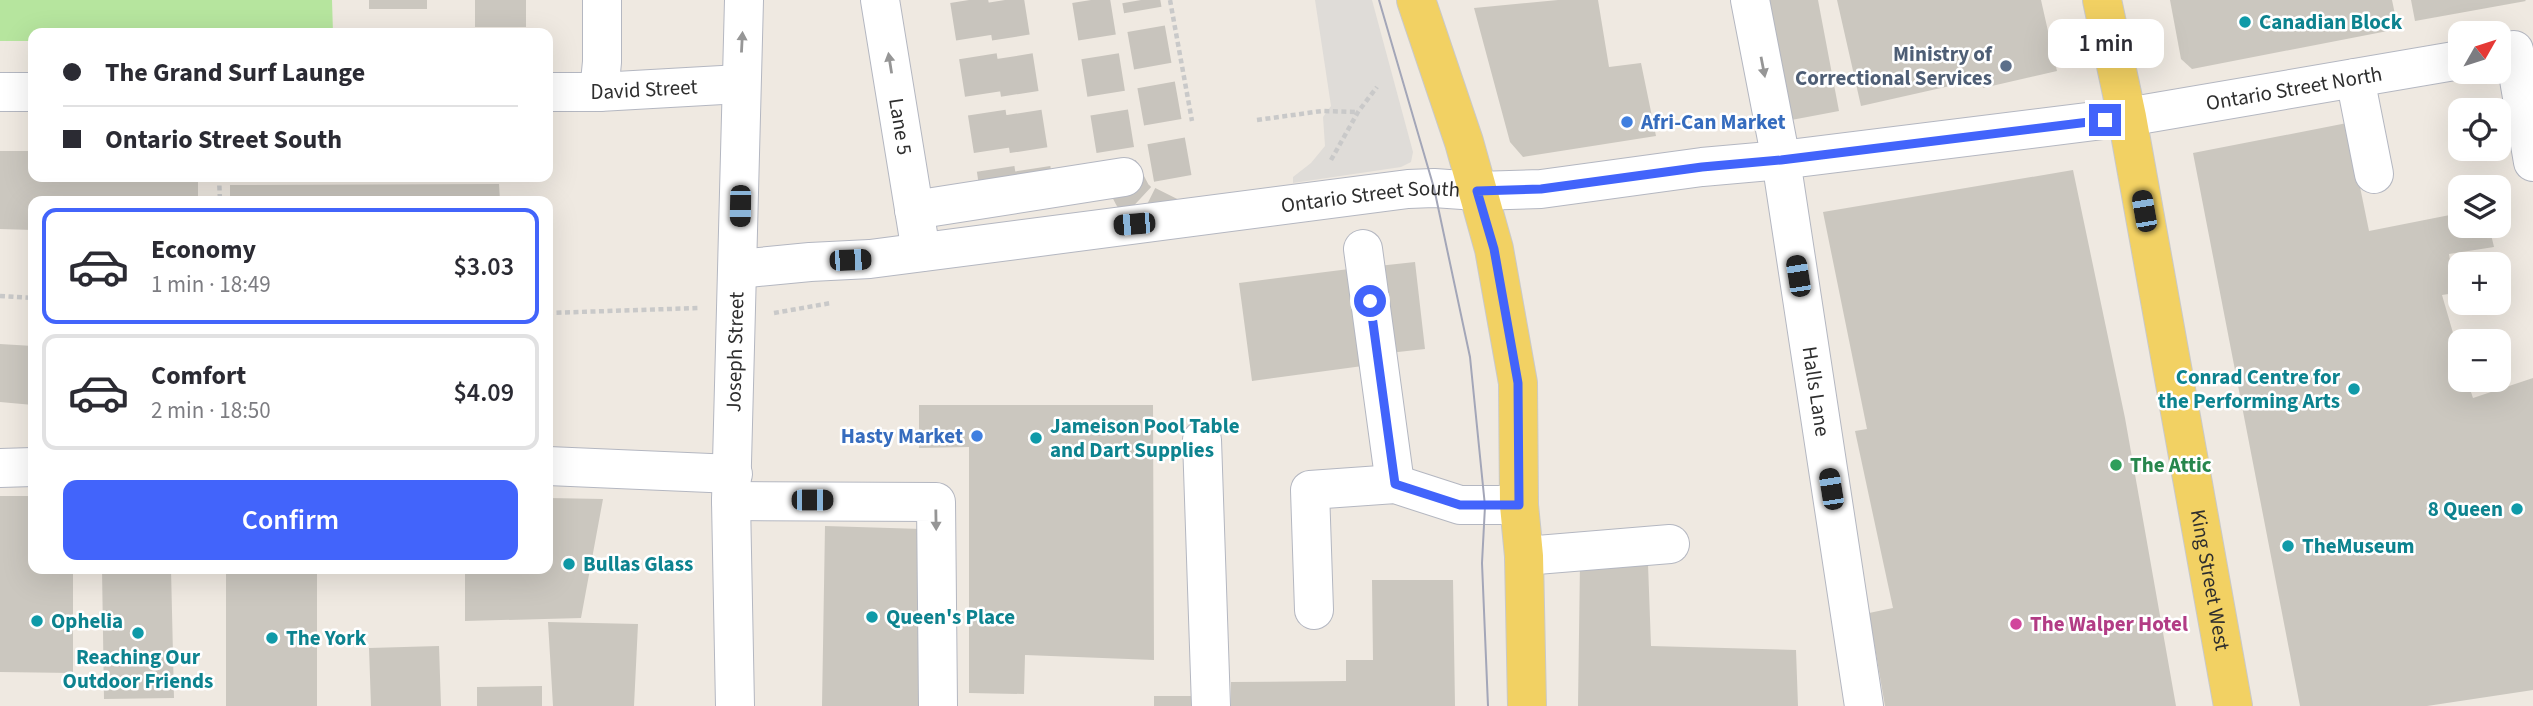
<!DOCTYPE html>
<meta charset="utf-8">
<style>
body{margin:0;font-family:"Source Sans 3",sans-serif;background:#f7f7f7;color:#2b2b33;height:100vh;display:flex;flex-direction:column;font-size:26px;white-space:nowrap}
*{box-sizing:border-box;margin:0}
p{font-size:23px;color:#7c7c81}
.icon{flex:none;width:38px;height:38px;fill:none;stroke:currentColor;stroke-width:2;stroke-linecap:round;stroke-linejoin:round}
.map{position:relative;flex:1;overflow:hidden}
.details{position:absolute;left:28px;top:196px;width:525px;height:378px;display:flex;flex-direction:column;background:#fff;border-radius:14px;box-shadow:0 7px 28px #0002}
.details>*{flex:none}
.top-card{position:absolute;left:28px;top:28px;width:525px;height:154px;border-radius:14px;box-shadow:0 7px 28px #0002;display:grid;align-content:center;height:154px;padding:0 35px;background:#fff}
.needle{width:46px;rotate:51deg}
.tools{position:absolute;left:2448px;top:21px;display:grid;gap:14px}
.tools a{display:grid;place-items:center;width:63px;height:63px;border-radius:14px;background:#fff;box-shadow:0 7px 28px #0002;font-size:35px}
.end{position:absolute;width:32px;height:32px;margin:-16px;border:9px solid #4264fb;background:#fff;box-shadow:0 0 0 4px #fff}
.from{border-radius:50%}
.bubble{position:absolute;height:49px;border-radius:14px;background:#fff;box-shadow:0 7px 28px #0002;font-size:23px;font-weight:600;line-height:49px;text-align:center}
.car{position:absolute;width:21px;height:42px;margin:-21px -10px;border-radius:9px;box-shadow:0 0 5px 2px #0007;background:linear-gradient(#222 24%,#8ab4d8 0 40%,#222 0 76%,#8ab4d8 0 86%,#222 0)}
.top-card b{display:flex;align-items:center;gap:24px;height:66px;font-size:26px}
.top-card b+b{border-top:2px solid #e1e1e2}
.top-card i{width:18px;height:18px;background:#2b2b33}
ul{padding:12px 0 0;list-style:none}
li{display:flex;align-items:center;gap:21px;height:116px;margin:0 14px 10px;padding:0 21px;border:4px solid #e1e1e2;border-radius:14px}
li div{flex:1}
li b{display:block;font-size:26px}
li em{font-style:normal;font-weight:600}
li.current{border-color:#4264fb}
li>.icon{width:63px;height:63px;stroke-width:1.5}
.action{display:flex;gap:14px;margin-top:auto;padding:14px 35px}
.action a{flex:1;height:80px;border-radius:14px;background:#4264fb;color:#fff;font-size:28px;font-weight:600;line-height:80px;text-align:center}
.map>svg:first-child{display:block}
.green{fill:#b6e59e}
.plaza{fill:#dfdcd8}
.building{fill:#cbc7bf}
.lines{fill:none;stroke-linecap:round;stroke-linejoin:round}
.minor-tunnel{stroke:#c8c4bd;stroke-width:38;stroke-dasharray:38 19;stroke-linecap:butt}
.minor-casing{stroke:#b4b7c1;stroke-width:40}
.major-casing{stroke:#c9c9c9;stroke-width:40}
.path{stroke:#c9c9c9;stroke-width:4.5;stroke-dasharray:5 3.5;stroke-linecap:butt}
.minor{stroke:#fff;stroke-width:38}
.major{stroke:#f2d163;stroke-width:38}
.tram{stroke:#a3a6b8;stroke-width:2}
.oneway{fill:#969696}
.route{stroke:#4264fb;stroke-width:9}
.culture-dot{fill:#0f9aa8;stroke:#fff;stroke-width:2.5}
.service-dot{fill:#5c6f8a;stroke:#fff;stroke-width:2.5}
.shop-dot{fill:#3f7fe0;stroke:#fff;stroke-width:2.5}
.leisure-dot{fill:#2e9e5b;stroke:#fff;stroke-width:2.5}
.hotel-dot{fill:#d1479c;stroke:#fff;stroke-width:2.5}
.labels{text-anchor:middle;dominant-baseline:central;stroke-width:5;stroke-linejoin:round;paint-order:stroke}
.culture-label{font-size:21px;font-weight:bold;fill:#0d838f;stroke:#fff;text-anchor:start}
.service-label{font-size:21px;font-weight:bold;fill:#4e5e75;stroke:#fff;text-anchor:end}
.street-label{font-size:21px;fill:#2e2e2e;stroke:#fff}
.shop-label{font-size:21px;font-weight:bold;fill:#366cbe;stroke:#fff;text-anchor:start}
.leisure-label{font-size:21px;font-weight:bold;fill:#27864d;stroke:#fff;text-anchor:start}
.hotel-label{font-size:21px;font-weight:bold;fill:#b23c85;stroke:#fff;text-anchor:start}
</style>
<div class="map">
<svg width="2533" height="706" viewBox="0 0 2533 706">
<rect width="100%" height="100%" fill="#efe9e1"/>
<path class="green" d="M0,0H332L333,33H33V41H0Z"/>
<path class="plaza" d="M1315,0H1372L1413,152L1411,162L1401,167L1293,183V177L1311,163L1325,146L1323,117L1331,106Z"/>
<path class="building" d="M369,0H427V9H369Z
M475,0H526V27H475Z
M1558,0H1598L1609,67L1641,63L1656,136L1523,157L1510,142L1474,8Z
M1764,0H1818L1839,111L1786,121Z
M1837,0H2041L2057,71L1983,88L1981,79L1861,106Z
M2170,0H2392L2398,29L2192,69L2181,59Z
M2411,0H2525L2526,1L2415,21Z
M2347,123L2369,231L2460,213V226H2489L2494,247L2449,254L2455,293L2442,295L2460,357V380H2467L2473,398L2533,378V690L2427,706H2300L2193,153Z
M0,151H33V177H198V201H33V230L0,229Z
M2073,170L2125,418L2176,706H1885L1869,613L1893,608L1855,431L1867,429L1823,212Z
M499,184L500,201H230V185Z
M1415,262L1425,349L1389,353L1378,266Z
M1357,268L1370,365L1252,381L1239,283Z
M0,344L33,346V405L0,402Z
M919,405H1153L1154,660L1025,655L1024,694L969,693V447L919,448Z
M0,496H33V569H73V673L0,672Z
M548,498L603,499L581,618L465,621V569H548Z
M825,526L922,529L918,706H822Z
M1580,562L1648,564L1651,646L1796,650L1798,706H1578Z
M102,569H171L174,698L104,699Z
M226,569H317V706H226Z
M1372,580H1453L1455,706H1231V682L1346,681V660H1373Z
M548,622L638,624L634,706H553Z
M439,646L441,706H371L369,648Z
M542,686V706H477V687Z
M1154,696H1201V706H1154Z"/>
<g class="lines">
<path class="minor-tunnel" d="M969,0L998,184L1009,195
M1005,0L1033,178L1032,188L1024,193
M1091,0L1118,167L1133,196L1160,221L1175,191L1141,0"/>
<defs>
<g id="minor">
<path id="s1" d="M880,0L921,252"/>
<path id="s2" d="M1750,0L1781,160L1864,706"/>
<path d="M2514,50L2533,162"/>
<path d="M2355,78L2374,174"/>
<path d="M0,92H33"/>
<path id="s3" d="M548,92H599L740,84"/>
<path d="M599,92L602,62V0"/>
<path d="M914,210L1124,177"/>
<path d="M1363,249L1395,484"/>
<path id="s4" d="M738,269L810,262L870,259L1408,189L1434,188L1477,191L1541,189L1702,167L1781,160L2127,117L2460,60"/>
<path d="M1202,440L1211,706"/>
<path d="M548,466L733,474"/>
<path d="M0,468L33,467"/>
<path d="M731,501L936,502L938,706"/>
<path d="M1524,556L1670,544"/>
<path d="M1314,610L1310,490L1395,484L1460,505H1519"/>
<path id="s5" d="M735,706L731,501L744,0"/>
</g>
<g id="major">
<path d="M1416,0L1464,142L1494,249L1518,383L1519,505L1524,556L1527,706"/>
<path id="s6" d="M2102,0L2127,117L2233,706"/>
</g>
</defs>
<use href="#minor" class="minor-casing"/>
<use href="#major" class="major-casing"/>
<path class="path" d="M1170,0L1192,121
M1257,120L1322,111L1358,112
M1331,160L1358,112L1377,87
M219,177L220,201
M0,296L33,298
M548,313L699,308
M774,313L831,303"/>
<use href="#minor" class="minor"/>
<use href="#major" class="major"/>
<path class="tram" d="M1379,0L1434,188L1470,357L1485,506L1482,563L1488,706"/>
</g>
<defs><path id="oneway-solid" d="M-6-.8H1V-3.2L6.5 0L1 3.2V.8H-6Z" transform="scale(1.75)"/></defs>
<g class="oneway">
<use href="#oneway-solid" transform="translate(742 42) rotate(-87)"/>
<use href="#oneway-solid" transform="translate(890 63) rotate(-99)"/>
<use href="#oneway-solid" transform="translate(1763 67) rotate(79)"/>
<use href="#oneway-solid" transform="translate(936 520) rotate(89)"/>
</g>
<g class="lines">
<path class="route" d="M1370,301L1395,484L1460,505H1519L1518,383L1494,249L1477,191L1541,189L1702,167L1781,160L2105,120"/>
</g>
<g class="culture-dot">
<circle cx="2245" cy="22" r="7"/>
<circle cx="2354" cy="389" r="7"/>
<circle cx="1036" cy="438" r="7"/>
<circle cx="2517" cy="509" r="7"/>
<circle cx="2288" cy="546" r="7"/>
<circle cx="569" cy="564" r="7"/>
<circle cx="872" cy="617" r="7"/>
<circle cx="37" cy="621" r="7"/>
<circle cx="138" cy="633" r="7"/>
<circle cx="272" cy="638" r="7"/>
</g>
<circle class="service-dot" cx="2006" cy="66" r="7"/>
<g class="shop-dot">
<circle cx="1627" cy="122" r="7"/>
<circle cx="977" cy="436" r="7"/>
</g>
<circle class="leisure-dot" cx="2116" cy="465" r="7"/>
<circle class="hotel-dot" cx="2016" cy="624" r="7"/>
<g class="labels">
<g class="culture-label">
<text x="2259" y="22">Canadian Block</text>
<text x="2340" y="377" text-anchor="end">Conrad Centre for<tspan x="2340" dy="24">the Performing Arts</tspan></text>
<text x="1050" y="426">Jameison Pool Table<tspan x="1050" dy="24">and Dart Supplies</tspan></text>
<text x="2503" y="509" text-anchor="end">8 Queen</text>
<text x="2302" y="546">TheMuseum</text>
<text x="583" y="564">Bullas Glass</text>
<text x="886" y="617">Queen's Place</text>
<text x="51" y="621">Ophelia</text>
<text x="286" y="638">The York</text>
<text x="138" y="657" text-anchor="middle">Reaching Our<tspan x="138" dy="24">Outdoor Friends</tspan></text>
</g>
<g class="service-label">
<text x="1992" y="54">Ministry of<tspan x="1992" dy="24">Correctional Services</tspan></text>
</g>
<g class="street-label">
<text stroke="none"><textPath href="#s3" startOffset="96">David Street</textPath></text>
<text stroke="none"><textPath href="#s4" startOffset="1568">Ontario Street North</textPath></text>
<text stroke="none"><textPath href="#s1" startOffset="128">Lane 5</textPath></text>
<text stroke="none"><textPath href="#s4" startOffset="637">Ontario Street South</textPath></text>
<text stroke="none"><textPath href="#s5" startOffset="354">Joseph Street</textPath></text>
<text stroke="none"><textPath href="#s2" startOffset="397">Halls Lane</textPath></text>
<text stroke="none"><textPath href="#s6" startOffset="590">King Street West</textPath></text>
</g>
<g class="shop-label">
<text x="1641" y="122">Afri-Can Market</text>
<text x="963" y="436" text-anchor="end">Hasty Market</text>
</g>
<g class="leisure-label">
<text x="2130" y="465">The Attic</text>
</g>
<g class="hotel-label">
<text x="2030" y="624">The Walper Hotel</text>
</g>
</g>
</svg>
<div class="tools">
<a><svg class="needle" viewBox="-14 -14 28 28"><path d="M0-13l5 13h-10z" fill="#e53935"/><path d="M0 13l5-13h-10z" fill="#7c7c81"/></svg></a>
<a><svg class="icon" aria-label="locate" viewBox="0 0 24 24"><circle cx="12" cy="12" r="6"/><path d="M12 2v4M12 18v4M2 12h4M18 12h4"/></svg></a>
<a><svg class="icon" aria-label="layers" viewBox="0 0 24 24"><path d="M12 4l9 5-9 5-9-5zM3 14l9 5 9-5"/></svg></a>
<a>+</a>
<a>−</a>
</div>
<i class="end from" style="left:1370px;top:301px"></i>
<i class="end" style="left:2105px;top:120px"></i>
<div class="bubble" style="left:2048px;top:19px;width:116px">1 min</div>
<i class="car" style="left:740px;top:206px;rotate:181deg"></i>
<i class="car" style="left:2144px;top:211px;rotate:350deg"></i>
<i class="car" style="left:1134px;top:224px;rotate:265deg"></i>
<i class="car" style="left:850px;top:260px;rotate:88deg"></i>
<i class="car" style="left:1798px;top:276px;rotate:351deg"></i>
<i class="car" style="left:1831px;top:489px;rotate:351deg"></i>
<i class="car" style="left:812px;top:500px;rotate:90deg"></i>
<div class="top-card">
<b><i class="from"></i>The Grand Surf Launge</b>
<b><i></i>Ontario Street South</b>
</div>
<section class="details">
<ul>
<li class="current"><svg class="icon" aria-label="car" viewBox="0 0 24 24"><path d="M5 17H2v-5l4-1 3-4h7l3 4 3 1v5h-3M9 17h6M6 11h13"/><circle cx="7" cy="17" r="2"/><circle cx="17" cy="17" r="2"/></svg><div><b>Economy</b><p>1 min · 18:49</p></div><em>$3.03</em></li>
<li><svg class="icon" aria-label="car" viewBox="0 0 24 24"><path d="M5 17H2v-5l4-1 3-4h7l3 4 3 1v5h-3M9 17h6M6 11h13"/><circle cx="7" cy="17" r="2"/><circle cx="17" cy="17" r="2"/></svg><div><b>Comfort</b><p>2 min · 18:50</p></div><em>$4.09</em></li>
</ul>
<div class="action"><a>Confirm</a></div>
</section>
</div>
